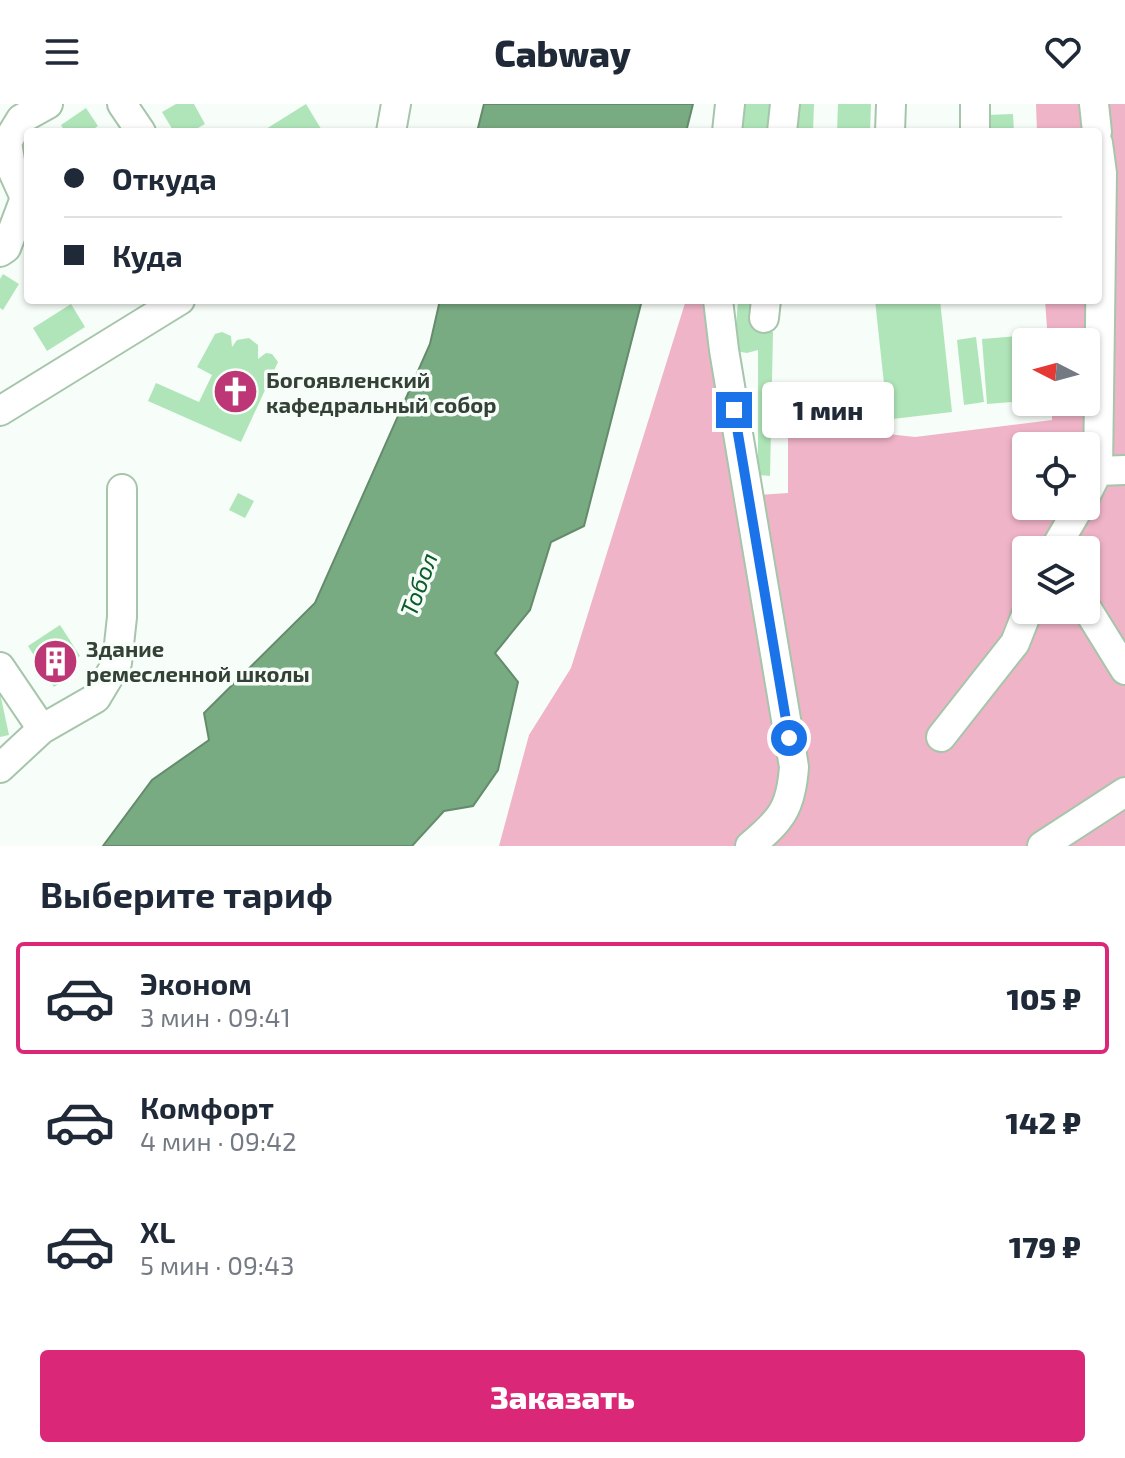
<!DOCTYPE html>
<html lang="ru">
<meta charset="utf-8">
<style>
body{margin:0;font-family:"Exo 2",sans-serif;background:#f6f6f7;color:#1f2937;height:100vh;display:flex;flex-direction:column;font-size:30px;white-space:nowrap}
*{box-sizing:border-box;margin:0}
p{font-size:26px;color:#747a83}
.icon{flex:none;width:44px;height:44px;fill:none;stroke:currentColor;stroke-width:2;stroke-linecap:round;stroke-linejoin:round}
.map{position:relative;height:742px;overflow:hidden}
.panel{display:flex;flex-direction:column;background:#fff;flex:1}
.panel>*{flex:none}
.hud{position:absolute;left:24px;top:24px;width:1078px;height:176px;border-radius:8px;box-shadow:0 2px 6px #0004;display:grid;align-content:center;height:176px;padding:0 40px;background:#fff}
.needle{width:52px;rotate:276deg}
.controls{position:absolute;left:1012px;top:224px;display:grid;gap:16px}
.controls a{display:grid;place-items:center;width:88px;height:88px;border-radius:8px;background:#fff;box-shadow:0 2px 6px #0004;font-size:40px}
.end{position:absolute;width:36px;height:36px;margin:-18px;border:10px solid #1a73e8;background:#fff;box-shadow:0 0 0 4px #fff}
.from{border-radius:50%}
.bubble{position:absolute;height:56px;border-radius:8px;background:#fff;box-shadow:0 2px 6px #0004;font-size:26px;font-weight:800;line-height:56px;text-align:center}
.hud b{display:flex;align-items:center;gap:28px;height:76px;font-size:30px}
.hud b+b{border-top:2px solid #e0e1e3}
.hud i{width:20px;height:20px;background:#1f2937}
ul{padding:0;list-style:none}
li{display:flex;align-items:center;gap:24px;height:112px;margin:0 16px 12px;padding:0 24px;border:4px solid transparent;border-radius:8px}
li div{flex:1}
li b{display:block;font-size:30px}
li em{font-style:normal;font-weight:800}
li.active{border-color:#db2777}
li>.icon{width:72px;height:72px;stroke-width:1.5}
h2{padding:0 40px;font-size:36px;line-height:96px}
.cta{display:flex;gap:16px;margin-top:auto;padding:16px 40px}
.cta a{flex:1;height:92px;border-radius:8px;background:#db2777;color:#fff;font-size:32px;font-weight:800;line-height:92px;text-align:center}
header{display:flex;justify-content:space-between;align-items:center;height:104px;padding:0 40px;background:#fff;font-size:36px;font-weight:800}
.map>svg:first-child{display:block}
.green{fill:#f0b4c8;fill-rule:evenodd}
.water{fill:#79ab82;stroke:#648b6b;stroke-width:2}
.building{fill:#b0e5b9}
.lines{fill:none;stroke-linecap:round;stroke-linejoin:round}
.minor-casing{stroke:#a6c5ab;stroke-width:32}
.minor{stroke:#fff;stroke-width:28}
.route{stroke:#1a73e8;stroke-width:10}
.labels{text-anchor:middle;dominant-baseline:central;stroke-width:7;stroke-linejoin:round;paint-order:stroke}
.poi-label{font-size:22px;font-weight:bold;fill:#344136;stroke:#f7fdf8;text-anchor:start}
.water-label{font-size:24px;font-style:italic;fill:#0b5c28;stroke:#f7fdf8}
</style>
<header><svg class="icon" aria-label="menu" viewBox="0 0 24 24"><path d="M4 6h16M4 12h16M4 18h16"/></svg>Cabway<svg class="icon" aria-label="heart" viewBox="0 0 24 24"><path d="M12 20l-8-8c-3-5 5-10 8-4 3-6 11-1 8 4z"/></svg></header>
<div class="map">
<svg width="1125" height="742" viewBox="0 0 1125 742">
<rect width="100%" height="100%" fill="#f7fdf8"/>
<path class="green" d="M1036,0H1125V742H499L529,631L571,564L686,196H699L715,207L743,392L788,389V319L915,333L1052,316V298H1086V238H1048L1045,196H1098V28H1037ZM1026,342H1086V402H1026ZM1026,446H1086V506H1026Z"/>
<path class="water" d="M484,0H693L686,28H477Z
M440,196H642L584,422L551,438L530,506L495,549L518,578L498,666L473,702L444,707L412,742H103L152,676L209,636L204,609L315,499L430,240Z"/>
<path class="building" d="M176,0H194L205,20L191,28H174L162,8Z
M306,0L323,28H267L266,25Z
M742,0H771L769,28H741Z
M797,0H814L813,28H795Z
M838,0H871L870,28H837Z
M86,4L98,22L89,28H65L61,21Z
M1013,10L1014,28H988L987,11Z
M3,170L19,180L3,206L0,204V175Z
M738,196H756L754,226L773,228L770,372L758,371V246L747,249L729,246L732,223H736Z
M875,196H940L952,308L833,322L830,296L885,289Z
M71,200L85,223L47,247L33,224Z
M222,228L231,232L232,243L237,236L249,234L258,241V255L266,249L272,250L278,258L241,338L148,297L156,279L199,298L212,271L197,263L215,230Z
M1030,231L1031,238H1026V297L987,300L982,235Z
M976,233L984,298L964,301L957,236Z
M238,389L254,397L245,414L229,406Z
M60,521L80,552L66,561L72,571L54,583L28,542Z
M0,589L9,631L0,633Z"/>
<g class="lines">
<defs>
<path id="minor" d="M122,0L141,28
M975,0V28
M1094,0L1097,28
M391,28L396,0
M727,28L730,0
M782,28L785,0
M890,28L891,0
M0,148L6,144L25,94L11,63L7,38L21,15L48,0
M718,196L724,246L794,663C791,705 781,716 750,742
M764,214L766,196
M0,307L180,196
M1098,367L1125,366
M1086,391L1098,367L1102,69L1098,39
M1054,446L1080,402
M1086,503L1125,566
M0,563L42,625
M941,633L1015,539L1028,506
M0,664L42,625L96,594L117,559L122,513V385
M1042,742L1125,688"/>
</defs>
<use href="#minor" class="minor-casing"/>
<use href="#minor" class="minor"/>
</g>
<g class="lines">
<path class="route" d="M734,306L789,634"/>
</g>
<defs>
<symbol id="church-disc" viewBox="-11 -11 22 22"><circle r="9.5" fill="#bd3675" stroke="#f7fdf8"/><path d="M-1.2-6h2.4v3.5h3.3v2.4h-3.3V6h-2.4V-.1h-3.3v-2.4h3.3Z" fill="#fff"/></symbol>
<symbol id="building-disc" viewBox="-11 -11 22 22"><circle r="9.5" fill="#bd3675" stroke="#f7fdf8"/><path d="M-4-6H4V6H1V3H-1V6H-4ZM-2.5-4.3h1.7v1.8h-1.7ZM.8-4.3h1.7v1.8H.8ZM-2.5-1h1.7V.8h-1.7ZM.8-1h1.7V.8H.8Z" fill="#fff"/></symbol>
</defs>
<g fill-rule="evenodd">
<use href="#church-disc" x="210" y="262" width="51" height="51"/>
<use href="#building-disc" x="30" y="532" width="51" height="51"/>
</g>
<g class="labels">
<g class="poi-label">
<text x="266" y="275">Богоявленский<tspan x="266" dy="25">кафедральный собор</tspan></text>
<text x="86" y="544">Здание<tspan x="86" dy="25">ремесленной школы</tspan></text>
</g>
<g class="water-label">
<text transform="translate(418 480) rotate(-70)">Тобол</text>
</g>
</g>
</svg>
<div class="controls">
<a><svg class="needle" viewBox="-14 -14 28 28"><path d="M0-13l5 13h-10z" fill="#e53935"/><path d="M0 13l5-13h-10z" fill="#747a83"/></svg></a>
<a><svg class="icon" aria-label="locate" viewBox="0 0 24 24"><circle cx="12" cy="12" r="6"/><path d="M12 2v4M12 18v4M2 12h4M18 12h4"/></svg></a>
<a><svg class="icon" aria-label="layers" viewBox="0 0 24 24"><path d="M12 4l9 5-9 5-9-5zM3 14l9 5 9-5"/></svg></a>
</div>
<i class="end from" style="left:789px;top:634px"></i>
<i class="end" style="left:734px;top:306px"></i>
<div class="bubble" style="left:762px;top:278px;width:132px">1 мин</div>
<div class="hud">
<b><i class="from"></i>Откуда</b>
<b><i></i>Куда</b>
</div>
</div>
<section class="panel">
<h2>Выберите тариф</h2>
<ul>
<li class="active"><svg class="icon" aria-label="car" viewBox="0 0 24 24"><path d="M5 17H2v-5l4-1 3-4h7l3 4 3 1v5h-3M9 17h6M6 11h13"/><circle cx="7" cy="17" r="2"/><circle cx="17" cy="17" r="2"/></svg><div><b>Эконом</b><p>3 мин · 09:41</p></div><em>105 ₽</em></li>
<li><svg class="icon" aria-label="car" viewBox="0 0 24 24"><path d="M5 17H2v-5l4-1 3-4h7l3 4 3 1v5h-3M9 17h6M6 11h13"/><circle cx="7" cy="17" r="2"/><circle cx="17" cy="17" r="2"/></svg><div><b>Комфорт</b><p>4 мин · 09:42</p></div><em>142 ₽</em></li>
<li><svg class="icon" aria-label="car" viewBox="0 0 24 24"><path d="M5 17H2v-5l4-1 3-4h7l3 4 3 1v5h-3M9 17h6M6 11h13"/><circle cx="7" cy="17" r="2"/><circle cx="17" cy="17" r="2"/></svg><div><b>XL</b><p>5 мин · 09:43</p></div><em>179 ₽</em></li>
</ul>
<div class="cta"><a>Заказать</a></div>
</section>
